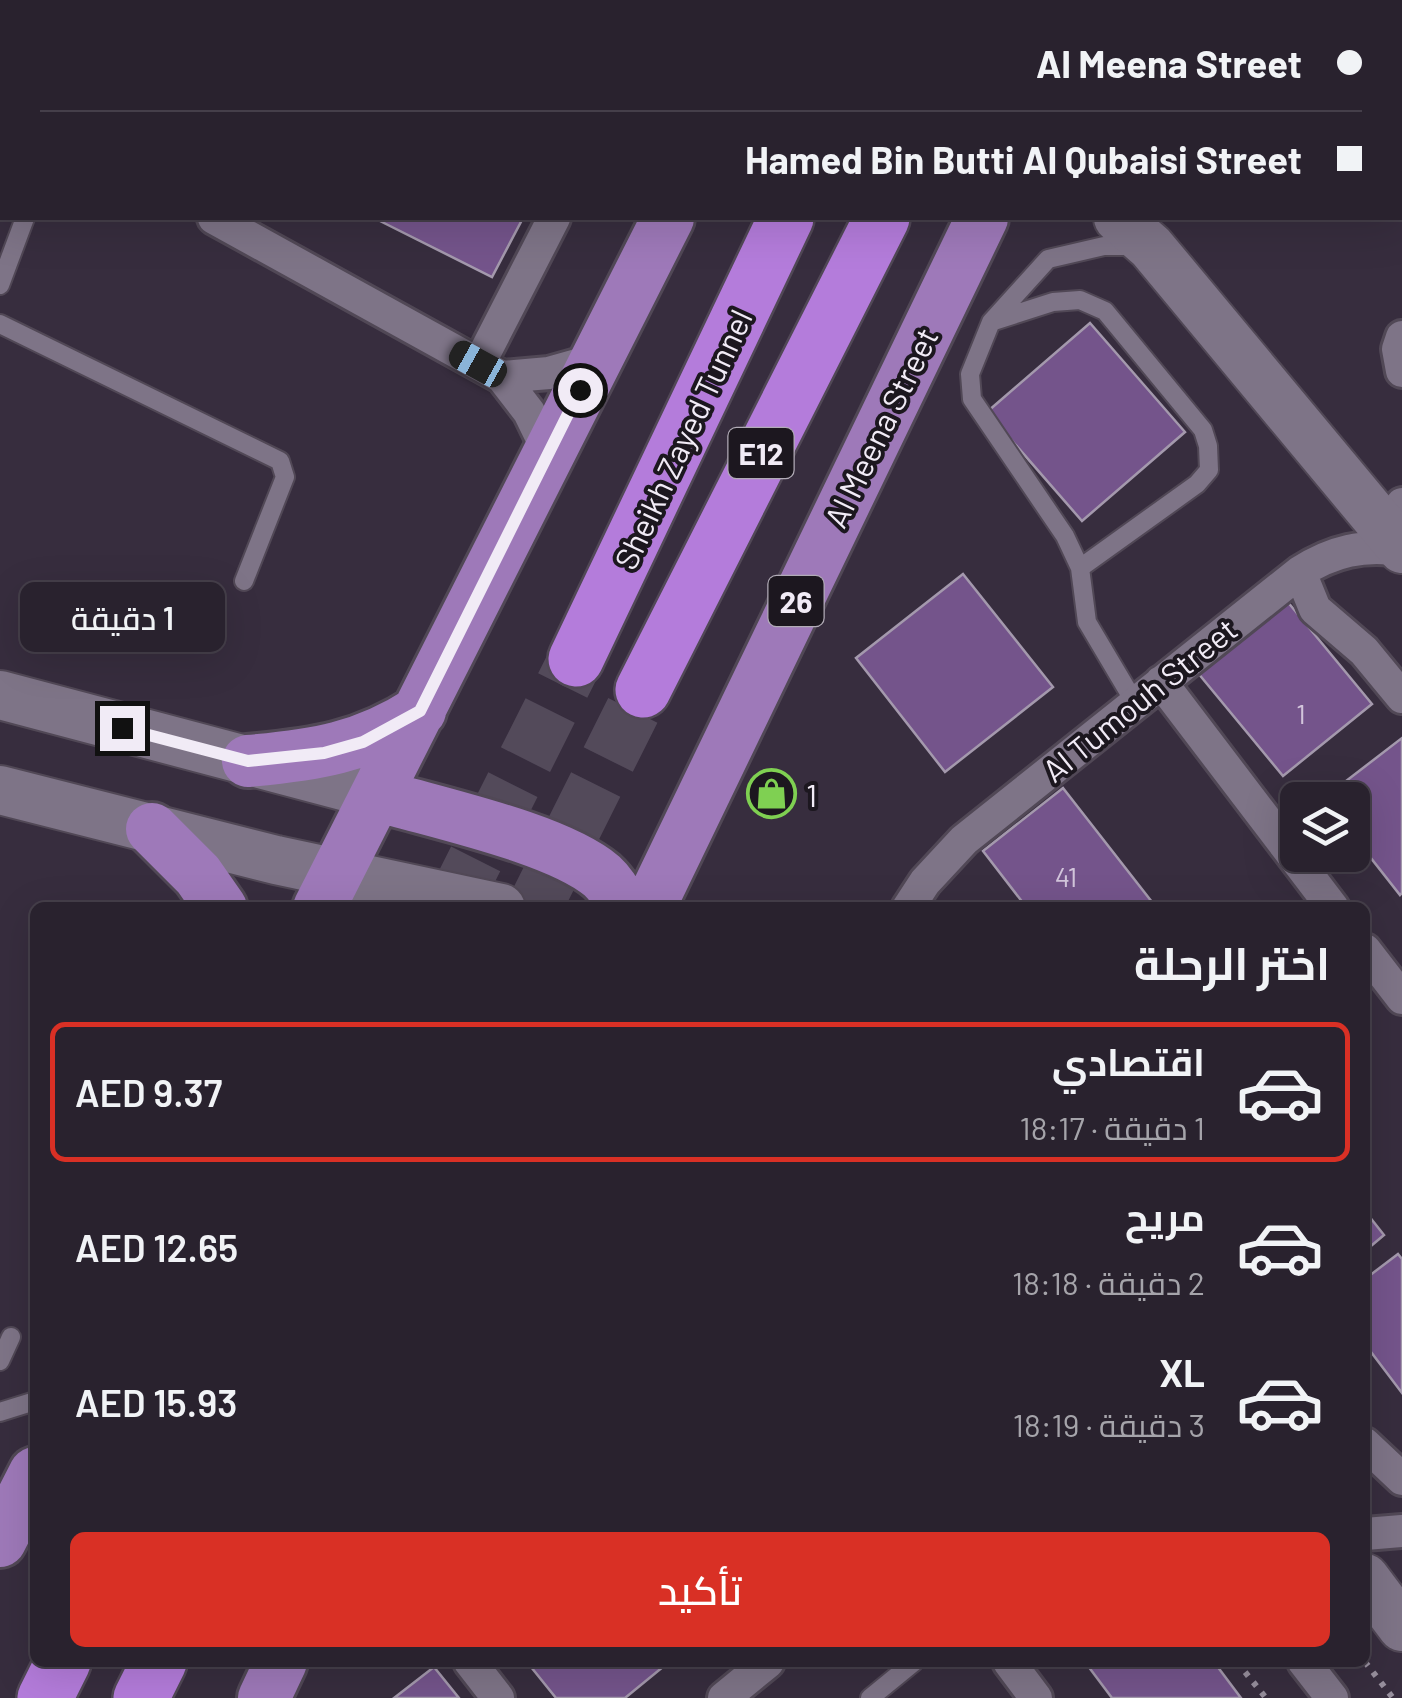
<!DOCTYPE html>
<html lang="ar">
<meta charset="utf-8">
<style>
body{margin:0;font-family:Barlow,Cairo,sans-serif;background:#312a36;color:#f1f3f6;direction:rtl;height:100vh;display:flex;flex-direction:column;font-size:38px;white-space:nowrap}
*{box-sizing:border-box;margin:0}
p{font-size:32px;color:#a5a4aa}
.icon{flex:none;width:55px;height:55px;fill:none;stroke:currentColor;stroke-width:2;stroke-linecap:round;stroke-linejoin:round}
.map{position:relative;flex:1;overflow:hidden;direction:ltr}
.side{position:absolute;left:30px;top:902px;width:1340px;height:765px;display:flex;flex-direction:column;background:#29222e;border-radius:15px;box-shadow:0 10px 40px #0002,0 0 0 2px #453f4a;direction:rtl}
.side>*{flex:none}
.top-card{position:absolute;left:0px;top:0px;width:1402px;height:220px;box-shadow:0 10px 40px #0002,0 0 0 2px #453f4a;direction:rtl;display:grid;align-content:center;height:220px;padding:0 40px;background:#29222e}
.tools{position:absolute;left:1280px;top:782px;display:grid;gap:20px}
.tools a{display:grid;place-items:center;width:90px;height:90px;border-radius:15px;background:#29222e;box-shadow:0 10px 40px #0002,0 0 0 2px #453f4a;font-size:50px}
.end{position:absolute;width:45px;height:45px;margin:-22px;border:12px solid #f1ebf6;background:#111;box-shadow:0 0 0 5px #111}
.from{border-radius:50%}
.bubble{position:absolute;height:70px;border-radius:15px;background:#29222e;box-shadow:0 10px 40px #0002,0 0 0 2px #453f4a;font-size:32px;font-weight:600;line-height:70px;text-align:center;direction:rtl}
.car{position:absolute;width:30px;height:60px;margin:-30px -15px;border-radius:12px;box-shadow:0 0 8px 2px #0007;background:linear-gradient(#222 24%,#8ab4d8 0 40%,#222 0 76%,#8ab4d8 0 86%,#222 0)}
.top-card b{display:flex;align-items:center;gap:35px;height:95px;font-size:38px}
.top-card b+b{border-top:2px solid #453f4a}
.top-card i{width:25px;height:25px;background:#f1f3f6}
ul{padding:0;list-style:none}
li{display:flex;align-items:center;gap:30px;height:140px;margin:0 20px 15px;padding:0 20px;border:5px solid transparent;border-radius:15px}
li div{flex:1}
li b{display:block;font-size:38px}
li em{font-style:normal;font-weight:600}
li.selected{border-color:#d93025}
li>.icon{width:90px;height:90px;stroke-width:1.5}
h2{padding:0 40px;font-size:45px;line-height:120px}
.action{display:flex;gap:20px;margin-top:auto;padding:20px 40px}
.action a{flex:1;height:115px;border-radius:15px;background:#d93025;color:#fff;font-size:40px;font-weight:600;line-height:115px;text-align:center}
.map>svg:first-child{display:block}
.building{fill:#74548b;stroke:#a499ad;stroke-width:2.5}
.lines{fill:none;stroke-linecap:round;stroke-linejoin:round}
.motorway-tunnel{stroke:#534a5a;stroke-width:55;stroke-dasharray:55 28;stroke-linecap:butt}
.service-casing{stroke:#514856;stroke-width:22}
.minor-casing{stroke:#514856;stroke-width:38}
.secondary-casing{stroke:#514856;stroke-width:52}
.primary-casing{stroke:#514856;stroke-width:58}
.motorway-casing{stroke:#514856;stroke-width:60}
.path{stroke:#978f9d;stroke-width:6;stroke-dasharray:5 8;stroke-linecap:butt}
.service{stroke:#7e7487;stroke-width:18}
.minor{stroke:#7e7487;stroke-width:32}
.secondary{stroke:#7e7487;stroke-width:48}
.primary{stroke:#9e79b9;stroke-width:52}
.motorway{stroke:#b47cdb;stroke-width:55}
.route{stroke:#f1ebf6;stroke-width:12}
.labels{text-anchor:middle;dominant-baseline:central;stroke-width:8;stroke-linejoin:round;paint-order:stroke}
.number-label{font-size:28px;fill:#d2c5db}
.shield{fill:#1c171f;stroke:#b1abb6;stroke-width:2.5}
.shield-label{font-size:30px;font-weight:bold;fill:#f1ebf6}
.street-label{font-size:32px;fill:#f1ebf6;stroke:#1c171f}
.poi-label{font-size:32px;fill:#f1ebf6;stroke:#1c171f;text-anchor:start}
</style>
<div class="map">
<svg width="1402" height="1698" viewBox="0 0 1402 1698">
<rect width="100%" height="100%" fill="#372d3e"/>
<path class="building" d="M522,0H627L626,2Z
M374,218H523L492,277Z
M1090,323L1185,432L1082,521L987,412Z
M963,574L1053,687L945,772L856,658Z
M1282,595L1372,704L1283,776L1193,667Z
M1402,738V893L1400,895L1352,834V800L1324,798Z
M1063,788L1152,902L1144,908H1027L983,851Z
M1365,1211L1384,1235L1365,1251Z
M1398,1254L1402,1259V1393L1365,1344V1279Z
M527,1662H669L625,1698H556Z
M1085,1662H1214L1241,1698H1112Z
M434,1667L459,1698H394Z"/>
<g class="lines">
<path class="motorway-tunnel" d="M451,908L576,659
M534,908L643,690"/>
<defs>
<path id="service" d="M1171,2L1172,0
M0,59L2,60
M0,285L25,218
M994,321L1053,302L1080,300L1105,311L1203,430L1208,446L1209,470L1197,484L1080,568
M0,324L280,461L285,477L244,581
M1135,703L1087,622L1080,568L1065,536L972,399L970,374L991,322L1048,259L1104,246H1136
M0,1361L11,1337
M0,1412L35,1401
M870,1698L914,1662"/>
<path id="minor" d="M263,2L264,0
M666,2L667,0
M214,218L502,377L529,412L548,451
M1402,337L1398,349L1402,371
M479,364L554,218
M502,377L549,373L595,360
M1384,528L1402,504
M1300,572L1315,609L1364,651L1402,697
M1161,682L1333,908
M908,908L925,882L964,840L1300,572C1333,551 1363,544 1402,550
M1365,950L1402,998
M1365,1444L1402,1479
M1365,1534L1402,1531
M470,1662L498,1698
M1009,1662L1036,1698
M1304,1662L1332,1698
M724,1698L768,1662"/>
<path id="secondary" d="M1118,218L1151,247L1402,549
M0,695L377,795
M0,790L276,860L501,908
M1365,1578L1402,1627"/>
<path id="primary" d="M866,0L869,2
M776,2L778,0
M1085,2L1087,0
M248,761C315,755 363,748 420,711
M377,795C437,813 557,838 602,876C612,885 618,896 624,908
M152,829L198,875L221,908
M319,908L668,218
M649,908L982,218
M0,1541L35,1473
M264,1698L281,1662"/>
<path id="motorway" d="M984,0H985
M576,659L786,218
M643,690L882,218
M45,1698L63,1662
M141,1698L159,1662"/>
</defs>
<use href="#service" class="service-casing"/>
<use href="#minor" class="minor-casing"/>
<use href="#secondary" class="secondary-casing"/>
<use href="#primary" class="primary-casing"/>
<use href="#motorway" class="motorway-casing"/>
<path class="path" d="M722,2L723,0
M1237,1662L1266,1698
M1365,1662L1393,1698"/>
<use href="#service" class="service"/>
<use href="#minor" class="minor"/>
<use href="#secondary" class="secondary"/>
<use href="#primary" class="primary"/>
<use href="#motorway" class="motorway"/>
</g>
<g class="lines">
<path class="route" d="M122,728L248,761L324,753L363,742L420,711L580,390"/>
</g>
<defs>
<symbol id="shop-ring" viewBox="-11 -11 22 22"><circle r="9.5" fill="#1c171f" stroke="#7fd052" stroke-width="1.5"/><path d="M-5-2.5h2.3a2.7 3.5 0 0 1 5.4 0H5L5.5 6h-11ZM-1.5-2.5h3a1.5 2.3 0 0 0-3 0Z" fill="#7fd052"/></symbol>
</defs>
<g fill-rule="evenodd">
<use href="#shop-ring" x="744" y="766" width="55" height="55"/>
</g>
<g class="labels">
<g class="number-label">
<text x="1301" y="713">1</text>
<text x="1066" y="876">41</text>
</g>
<g class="shield">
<rect x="728.5" y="428" width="65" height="50" rx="8"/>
<rect x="768.5" y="576" width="55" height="50" rx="8"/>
</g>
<g class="shield-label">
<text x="761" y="453">E12</text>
<text x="796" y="601">26</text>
</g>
<g class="street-label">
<text transform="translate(880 427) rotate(-64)">Al Meena Street</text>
<text transform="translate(682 439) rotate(-65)">Sheikh Zayed Tunnel</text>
<text transform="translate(1139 699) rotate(-39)">Al Tumouh Street</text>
</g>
<g class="poi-label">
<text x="806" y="794">1</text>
</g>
</g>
</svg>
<div class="tools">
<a><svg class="icon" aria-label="layers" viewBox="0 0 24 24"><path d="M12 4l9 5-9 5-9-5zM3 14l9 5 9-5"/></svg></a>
</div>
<i class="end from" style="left:580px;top:390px"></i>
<i class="end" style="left:122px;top:728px"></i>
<div class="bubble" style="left:20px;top:582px;width:205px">1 دقيقة</div>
<i class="car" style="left:478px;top:364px;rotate:299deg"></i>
<div class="top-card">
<b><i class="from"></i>Al Meena Street</b>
<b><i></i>Hamed Bin Butti Al Qubaisi Street</b>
</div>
<section class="side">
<h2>اختر الرحلة</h2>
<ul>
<li class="selected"><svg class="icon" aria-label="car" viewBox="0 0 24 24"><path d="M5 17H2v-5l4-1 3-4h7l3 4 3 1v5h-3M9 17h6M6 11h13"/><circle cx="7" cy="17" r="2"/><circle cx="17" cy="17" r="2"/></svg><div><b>اقتصادي</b><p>1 دقيقة · 18:17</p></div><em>AED 9.37</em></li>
<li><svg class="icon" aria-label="car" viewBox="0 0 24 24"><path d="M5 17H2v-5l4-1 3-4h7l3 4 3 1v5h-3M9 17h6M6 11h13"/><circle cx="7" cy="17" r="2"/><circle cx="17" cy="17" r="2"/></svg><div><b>مريح</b><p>2 دقيقة · 18:18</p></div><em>AED 12.65</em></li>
<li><svg class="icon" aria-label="car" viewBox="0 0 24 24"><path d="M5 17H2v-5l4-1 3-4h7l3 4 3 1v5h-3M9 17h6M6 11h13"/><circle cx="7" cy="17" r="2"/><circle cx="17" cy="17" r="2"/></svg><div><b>XL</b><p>3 دقيقة · 18:19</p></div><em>AED 15.93</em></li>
</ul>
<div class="action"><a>تأكيد</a></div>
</section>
</div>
